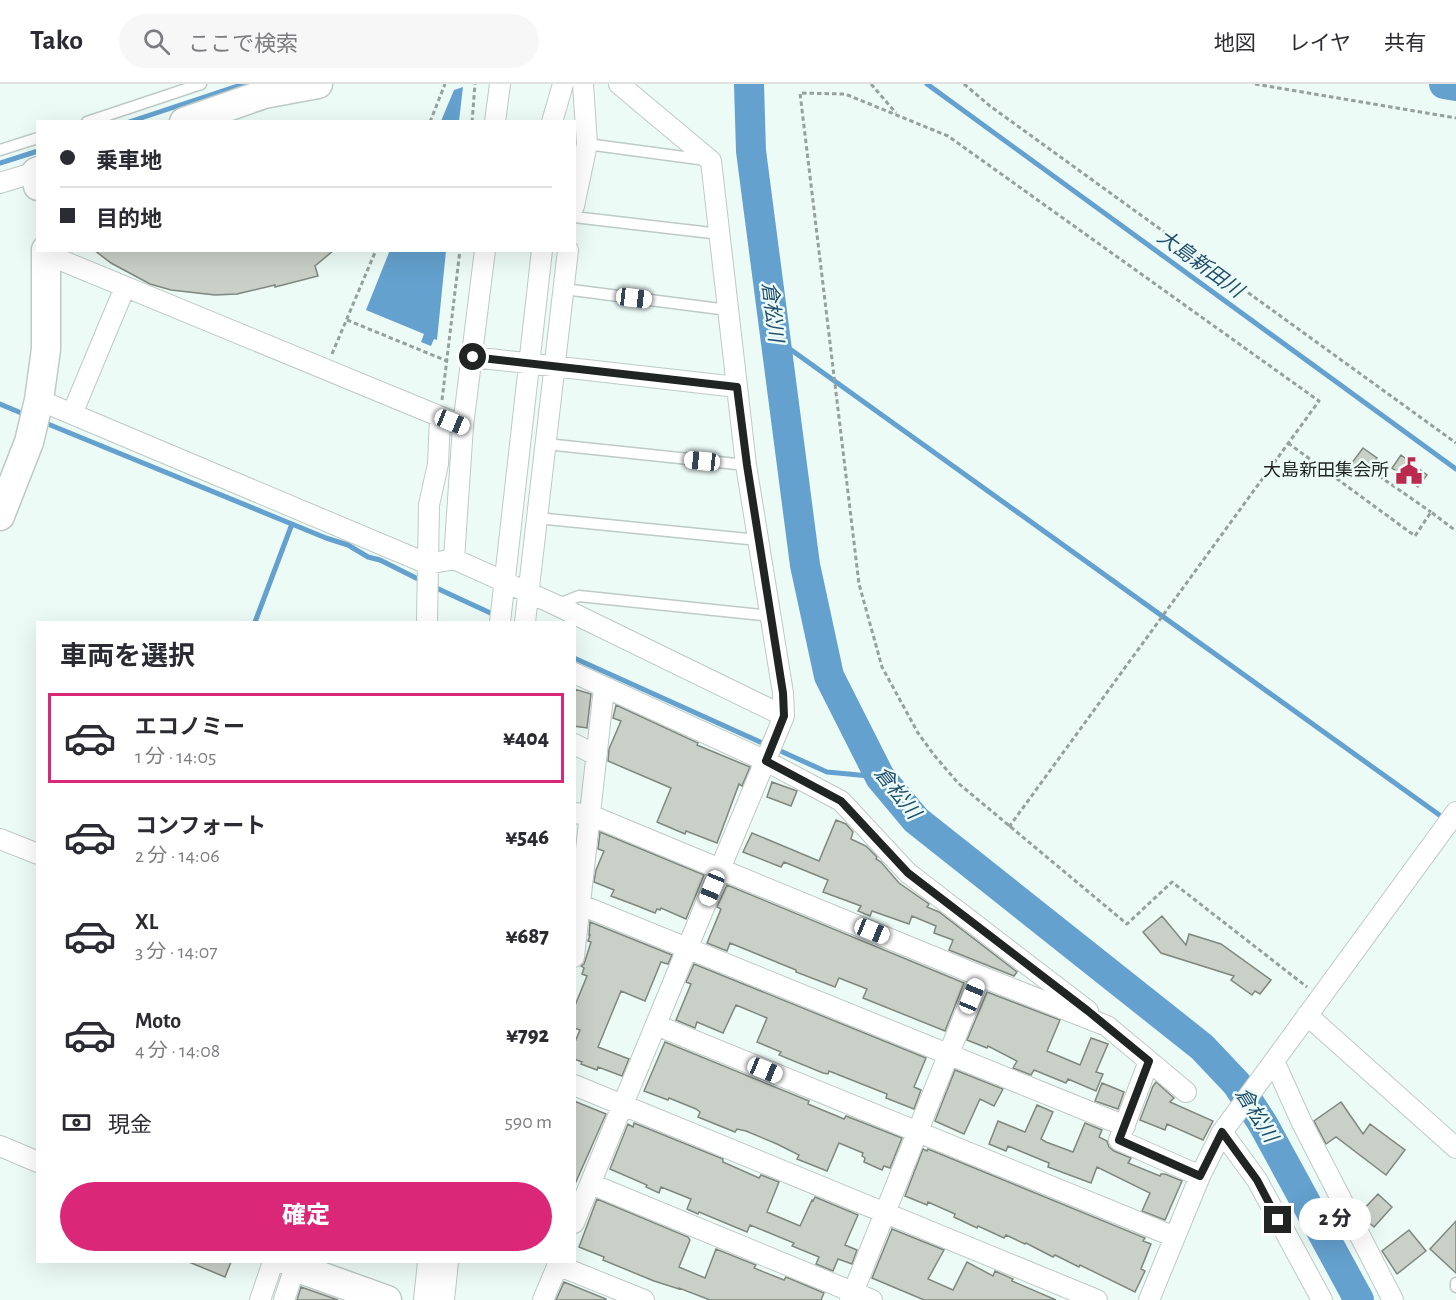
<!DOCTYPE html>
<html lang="ja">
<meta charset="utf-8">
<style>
body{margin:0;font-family:"Alegreya Sans","Noto Sans JP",sans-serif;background:#f7f7f7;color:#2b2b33;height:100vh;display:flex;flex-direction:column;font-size:22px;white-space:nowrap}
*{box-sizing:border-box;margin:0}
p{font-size:20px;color:#7c7c81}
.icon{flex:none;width:33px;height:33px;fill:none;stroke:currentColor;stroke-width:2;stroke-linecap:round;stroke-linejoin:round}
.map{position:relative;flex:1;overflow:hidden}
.details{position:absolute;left:36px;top:537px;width:540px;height:642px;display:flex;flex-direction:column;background:#fff;border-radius:0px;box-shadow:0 6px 24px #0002}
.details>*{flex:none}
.banner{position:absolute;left:36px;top:36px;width:540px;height:132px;border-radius:0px;box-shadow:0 6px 24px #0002;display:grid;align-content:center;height:132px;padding:0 24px;background:#fff}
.end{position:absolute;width:27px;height:27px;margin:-14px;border:8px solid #202524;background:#fff;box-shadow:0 0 0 3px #fff}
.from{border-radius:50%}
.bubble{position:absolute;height:42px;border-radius:21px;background:#fff;box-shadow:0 6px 24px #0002;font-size:20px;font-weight:800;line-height:42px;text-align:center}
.car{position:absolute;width:18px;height:36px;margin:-18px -9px;border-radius:8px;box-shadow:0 0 4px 2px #0007;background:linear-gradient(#fff 24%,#345 0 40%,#fff 0 76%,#345 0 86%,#fff 0)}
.banner b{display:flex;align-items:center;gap:21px;height:57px;font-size:22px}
.banner b+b{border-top:2px solid #e1e1e2}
.banner i{width:15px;height:15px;background:#2b2b33}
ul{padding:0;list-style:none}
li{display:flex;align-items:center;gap:18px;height:90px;margin:0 12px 9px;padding:0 12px;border:3px solid transparent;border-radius:0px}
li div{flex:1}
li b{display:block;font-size:22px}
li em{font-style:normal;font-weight:800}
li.current{border-color:#db2777}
li>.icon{width:54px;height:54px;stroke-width:1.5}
h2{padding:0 24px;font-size:27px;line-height:72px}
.pay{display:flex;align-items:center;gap:15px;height:66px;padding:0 24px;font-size:22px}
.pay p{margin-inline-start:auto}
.action{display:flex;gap:12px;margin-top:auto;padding:12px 24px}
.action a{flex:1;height:69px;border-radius:36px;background:#db2777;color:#fff;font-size:24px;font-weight:800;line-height:69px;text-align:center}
header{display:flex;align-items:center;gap:36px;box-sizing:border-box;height:84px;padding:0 30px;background:#fff;border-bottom:2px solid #e1e1e2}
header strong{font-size:28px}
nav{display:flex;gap:33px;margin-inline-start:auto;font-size:21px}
.search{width:420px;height:54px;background:#f7f7f7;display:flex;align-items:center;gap:15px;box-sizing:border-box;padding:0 21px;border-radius:33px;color:#7c7c81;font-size:22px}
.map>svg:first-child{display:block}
.water{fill:#64a1ce}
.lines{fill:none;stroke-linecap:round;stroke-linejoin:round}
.stream{stroke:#64a1ce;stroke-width:5}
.river{stroke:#64a1ce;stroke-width:30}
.building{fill:#c8d0c7;stroke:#7f877e;stroke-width:1.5}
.lane-casing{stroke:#bdcac6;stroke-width:13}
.street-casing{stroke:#bdcac6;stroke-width:22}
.secondary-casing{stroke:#bdcac6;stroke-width:31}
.path{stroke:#96a19e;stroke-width:3;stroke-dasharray:4.5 3;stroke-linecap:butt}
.lane{stroke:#fff;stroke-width:10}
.street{stroke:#fff;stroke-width:20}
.secondary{stroke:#fff;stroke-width:28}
.route{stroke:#202524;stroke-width:8}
.labels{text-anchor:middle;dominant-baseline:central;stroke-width:5;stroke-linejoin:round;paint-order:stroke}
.poi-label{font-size:18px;fill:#202524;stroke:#edfbf7;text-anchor:end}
.water-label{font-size:20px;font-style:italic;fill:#1f4d6d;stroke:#edfbf7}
</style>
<header>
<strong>Tako</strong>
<div class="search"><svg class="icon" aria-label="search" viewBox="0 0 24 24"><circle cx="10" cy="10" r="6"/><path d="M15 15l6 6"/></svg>ここで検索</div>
<nav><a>地図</a><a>レイヤ</a><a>共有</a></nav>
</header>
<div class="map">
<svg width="1456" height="1216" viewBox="0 0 1456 1216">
<rect width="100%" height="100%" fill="#edfbf7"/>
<path class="water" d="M463,3L459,37H441L454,6Z
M390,166L446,167L437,256L434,255L431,262L421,258L424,250L366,226Z"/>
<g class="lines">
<path class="stream" d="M927,0L1456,385
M129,38L244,0
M0,79L38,67
M776,255L1445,735
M0,320L26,331
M43,338L326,454L348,461L368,473L380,476L424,498
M432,502L497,532
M255,538L292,440
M574,574L767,661
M776,665L827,688L880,693"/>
<path class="river" d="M749,0L751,67L805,481L829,592L880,693L916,736L1202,963L1237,1000L1263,1040L1359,1216
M1444,0L1456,2"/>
</g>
<path class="building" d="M94,166H334L315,182L318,192L275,203V201L237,210L215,211L171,206L150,200L111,179Z
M1363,364L1377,374L1368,386L1365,384L1362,388L1351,380Z
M1401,371L1427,391L1418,403L1392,384Z
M574,605L591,610L587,644L574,642Z
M616,621L698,659L697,661L750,683L742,702L739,700L717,759L686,747L685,750L657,738L671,704L608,677L609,665L621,637L613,634Z
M772,698L797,707L791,722L767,713Z
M836,736L846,740L853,748L851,755L866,762L877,773L876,775L881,778L899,799L929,820L927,823L939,828L1017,888L1014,892L949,866L953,856L934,849L936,842L912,832L909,840L872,827L870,832L858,827L861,822L823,808L828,796L784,778L781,783L743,768L752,749L819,777Z
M600,748L704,791L686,835L661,824L660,826L657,825L655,829L635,821L611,812L614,806L594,798L596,786L604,767L598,765Z
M727,801L964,899L945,947L863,914L867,905L839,894L835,903L796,888V886L730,859L727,867L707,859L721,825L717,823Z
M1162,832L1186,861L1189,850L1221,860L1271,896L1260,910L1255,907L1252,911L1231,896L1234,892L1161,869L1143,848Z
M590,838L672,871L668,880L661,878L645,917L621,907L598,963L629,975L622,992L598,983L597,986L581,980L582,978L574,975V960L580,946L574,944V924L587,892L582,890L584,884L581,882L584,880L591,858L588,857L590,851H589Z
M694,880L926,974L914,1003L921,1006L914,1025L886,1014L887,1010L829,987L828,990L823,989L779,971L781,968L757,958L767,934L736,921L723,949L697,938L695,944L676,936L691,900L686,898Z
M987,908L1060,936L1047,967L1080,981L1091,954L1108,960L1096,988L1103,990L1096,1007L1068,995L1066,999L1034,986L1031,991L1013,984L1017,977L988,962L987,964L967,956Z
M665,958L809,1017L808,1020L844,1035L846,1032L902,1054L890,1084L884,1082L882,1086L864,1078L865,1074L862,1072L863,1069L839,1059L827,1087L797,1075L799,1071L777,1060L746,1047L737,1045L735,1048L698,1033L700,1028L696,1025L669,1014L668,1016L644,1007Z
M955,986L1003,1005L994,1022L980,1015L964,1050L935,1037Z
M1156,998L1174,1014L1170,1018L1213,1037L1203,1056L1167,1040L1165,1046L1140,1036L1153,1002Z
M1102,999L1124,1008L1118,1025L1095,1017Z
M574,1017L606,1030L575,1100H574Z
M1341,1018L1363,1050L1370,1040L1405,1066L1386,1091L1336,1053L1326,1060L1314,1037Z
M1037,1021L1053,1028L1041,1055L1046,1058L1073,1068L1085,1039L1102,1046L1099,1053L1107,1057L1109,1063L1114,1067L1131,1074L1128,1079L1160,1092L1161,1090H1165L1182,1097L1165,1136L1142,1127L1150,1109L1097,1083L1091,1099L1048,1083L1049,1079L1008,1062L1006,1067L989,1060L998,1037L1025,1048Z
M634,1039L723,1075V1078L759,1094L761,1091L779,1098L767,1128L800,1142L812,1116L813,1117L815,1113L858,1131L845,1161L857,1166L852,1180L838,1175L833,1187L816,1180L819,1173L792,1162L794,1159L750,1141L747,1148L699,1128L698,1130L687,1125L691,1115L661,1103L659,1109L646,1103L647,1101L610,1085L628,1040L633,1043Z
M923,1065L927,1067L928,1065L1145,1154L1143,1157L1151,1160L1141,1185L1145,1187L1135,1208L1080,1181L1079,1183L1055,1171L1053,1173L1026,1159L1025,1160L1006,1151L1004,1154L978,1142L977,1144L954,1133L955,1130L928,1118L927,1121L905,1112Z
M1378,1110L1392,1123L1374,1143L1364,1134L1361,1128Z
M597,1115L688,1153L690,1156L679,1183L705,1194L716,1165L756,1181L754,1184L784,1196L786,1193L824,1209L821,1216H710L679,1204V1205L654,1197L603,1176L604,1173L579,1163Z
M1456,1137V1189L1430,1165Z
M892,1145L944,1166L928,1195L953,1206L967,1178L993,1192L995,1187L1013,1195L1012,1197L1056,1216H924L872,1194Z
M1409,1146L1426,1167L1397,1190L1382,1167Z
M189,1178H231L225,1193Z
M564,1198L606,1215V1216H556Z
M301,1203L338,1216H297Z"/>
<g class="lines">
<defs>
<path id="lane" d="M87,38L201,0
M587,60L706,76
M0,66L38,54
M574,133L720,150
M564,205L728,226
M546,360L746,381
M537,434L758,456
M556,521L579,512L771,532
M1456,1199V1203"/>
<path id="street" d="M619,0L711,77L746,381L783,609L784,632L720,785L980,892L1107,942L1186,1008
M495,38L500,0
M552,38L563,0
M0,99L36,88
M574,122L587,60L583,0
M485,166L463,342L454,475L556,521L784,632
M46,170L463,342
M473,273L737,303
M39,316L428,480L454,475
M72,330L125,203
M427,538L429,421L438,380L440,333
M500,538L542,166
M525,538L568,166
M574,589L766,677L841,717L908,789L1088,927
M574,660L596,671
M574,729L590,731L720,785L574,1139
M0,755L38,770
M581,821L1125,1042
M574,873L604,604
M1307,931L1456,1064
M656,941L1175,1153
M1149,977L1119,1056L1200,1092
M1274,977L1302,1039L1393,1216
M574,1001L1097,1216
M1223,1047L1456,728
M0,1062L38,1078
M591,1100L872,1216
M280,1178L295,1183L284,1216
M557,1181L644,1216
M260,1216L273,1178
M424,1216L428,1178
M444,1216L448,1178
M543,1216L559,1178
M850,1216L980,892
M1149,1216L1200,1092L1222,1048L1257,1096L1322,1216"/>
<path id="secondary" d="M184,38L264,10L318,0
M38,87L36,88L38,102
M0,432L29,358L39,316L46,265V166
M295,1183L387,1216"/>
</defs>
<use href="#lane" class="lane-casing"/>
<use href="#street" class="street-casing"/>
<use href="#secondary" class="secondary-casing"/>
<path class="path" d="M871,0L896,29
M964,0L990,22L1456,359
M1255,0L1456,34
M430,38L445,0
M472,38L475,0
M347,236L447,277
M332,270L376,166
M442,316L460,166
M1288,359L1415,452L1431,428L1456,447
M1379,392L1431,428
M1009,743L1319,317L948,52L845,10L800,9L859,500L882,583L918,649L934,671L958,699L1127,840L1172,798L1307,903"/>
<use href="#lane" class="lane"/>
<use href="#street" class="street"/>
<use href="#secondary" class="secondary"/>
</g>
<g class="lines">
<path class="route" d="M473,273L737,303L747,381L783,609L784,632L766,677L841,717L908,789L1088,927L1149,977L1119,1056L1200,1092L1222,1048L1257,1096L1278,1136"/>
</g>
<defs>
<symbol id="civic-bare" viewBox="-9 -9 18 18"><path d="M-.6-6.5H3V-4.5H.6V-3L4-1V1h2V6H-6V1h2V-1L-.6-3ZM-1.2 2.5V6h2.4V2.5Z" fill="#ba2a4f" stroke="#edfbf7" stroke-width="2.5" paint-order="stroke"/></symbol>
</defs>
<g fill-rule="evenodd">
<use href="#civic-bare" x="1390" y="368" width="38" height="38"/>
</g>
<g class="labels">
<g class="poi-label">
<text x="1389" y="387">大島新田集会所</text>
</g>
<g class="water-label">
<text transform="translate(1200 180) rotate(36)">大島新田川</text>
<text transform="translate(772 228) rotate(83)">倉松川</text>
<text transform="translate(897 709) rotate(52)">倉松川</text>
<text transform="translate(1256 1031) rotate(58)">倉松川</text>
</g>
</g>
</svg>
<i class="end from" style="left:473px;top:273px"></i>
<i class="end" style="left:1278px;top:1136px"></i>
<div class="bubble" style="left:1299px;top:1114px;width:72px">2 分</div>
<i class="car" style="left:634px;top:214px;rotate:97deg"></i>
<i class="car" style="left:452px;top:338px;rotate:112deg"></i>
<i class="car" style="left:702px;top:377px;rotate:276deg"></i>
<i class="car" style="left:712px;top:804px;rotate:202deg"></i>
<i class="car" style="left:872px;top:847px;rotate:112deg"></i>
<i class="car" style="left:972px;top:912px;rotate:22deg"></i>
<i class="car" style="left:765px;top:986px;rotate:112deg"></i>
<div class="banner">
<b><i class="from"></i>乗車地</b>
<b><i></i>目的地</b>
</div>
<section class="details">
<h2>車両を選択</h2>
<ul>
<li class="current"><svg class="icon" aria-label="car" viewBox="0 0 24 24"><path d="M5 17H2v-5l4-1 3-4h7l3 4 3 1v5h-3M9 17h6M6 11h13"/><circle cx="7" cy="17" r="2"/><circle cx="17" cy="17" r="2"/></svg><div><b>エコノミー</b><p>1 分 · 14:05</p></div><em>¥404</em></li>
<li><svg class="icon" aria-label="car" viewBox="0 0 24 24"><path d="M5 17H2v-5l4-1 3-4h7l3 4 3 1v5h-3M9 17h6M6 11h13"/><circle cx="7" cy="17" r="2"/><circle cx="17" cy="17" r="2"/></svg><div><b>コンフォート</b><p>2 分 · 14:06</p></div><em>¥546</em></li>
<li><svg class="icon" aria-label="car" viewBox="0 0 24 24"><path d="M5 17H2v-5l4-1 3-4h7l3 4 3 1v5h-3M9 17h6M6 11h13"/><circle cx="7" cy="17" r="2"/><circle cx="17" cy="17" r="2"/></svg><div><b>XL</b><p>3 分 · 14:07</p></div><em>¥687</em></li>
<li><svg class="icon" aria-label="car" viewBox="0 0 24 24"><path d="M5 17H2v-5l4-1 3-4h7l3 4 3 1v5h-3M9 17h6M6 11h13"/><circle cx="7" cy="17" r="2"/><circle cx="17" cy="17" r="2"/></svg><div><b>Moto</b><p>4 分 · 14:08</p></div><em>¥792</em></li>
</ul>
<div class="pay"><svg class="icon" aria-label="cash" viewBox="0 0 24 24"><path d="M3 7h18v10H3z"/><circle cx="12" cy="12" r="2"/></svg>現金<p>590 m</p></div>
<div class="action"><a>確定</a></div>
</section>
</div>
